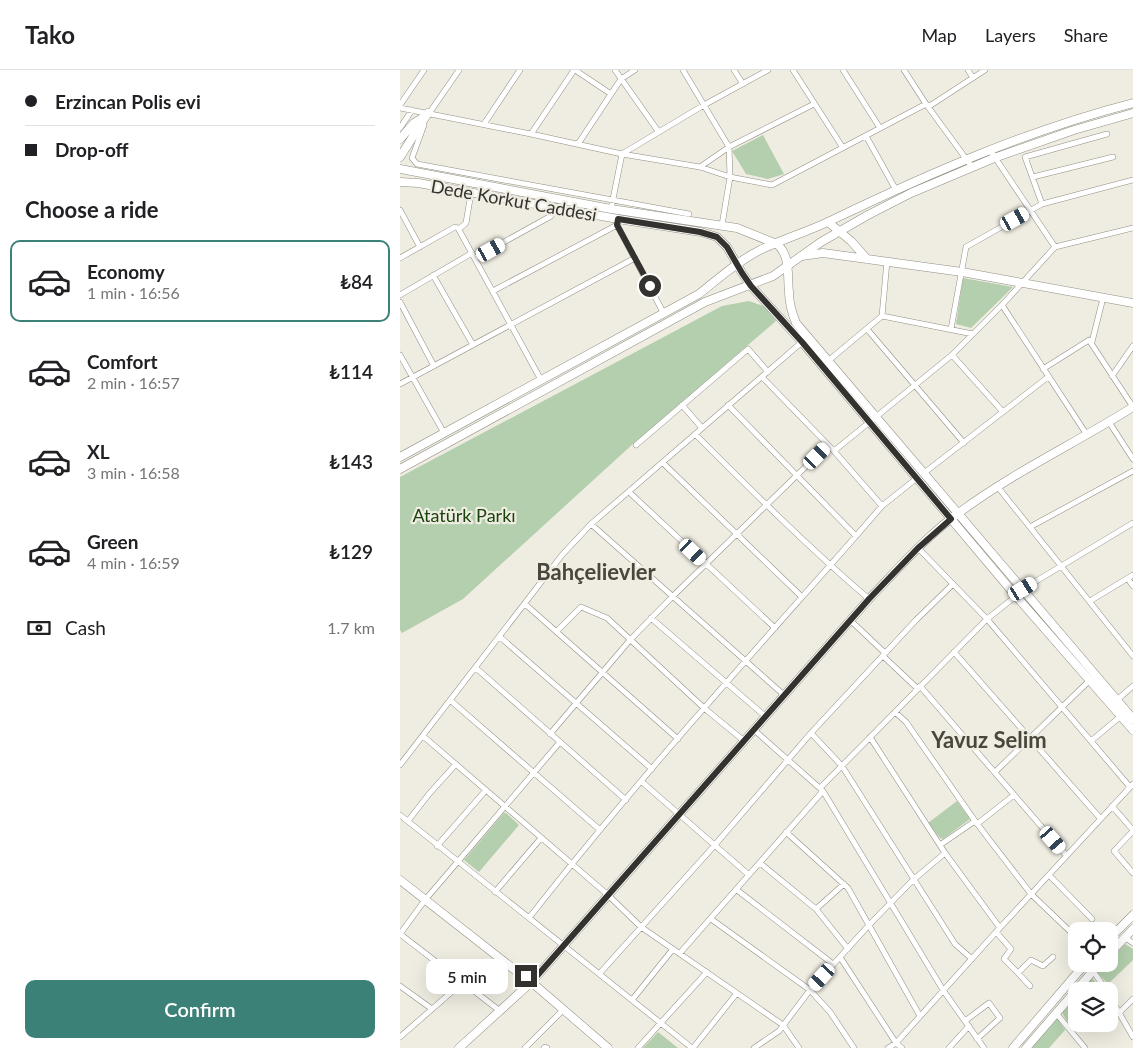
<!DOCTYPE html>
<meta charset="utf-8">
<style>
body{margin:0;font-family:Lato,sans-serif;background:#f6f6f6;color:#202124;height:100vh;display:flex;flex-direction:column;font-size:19px;white-space:nowrap}
*{box-sizing:border-box;margin:0}
p{font-size:16px;color:#757577}
.icon{flex:none;width:28px;height:28px;fill:none;stroke:currentColor;stroke-width:2;stroke-linecap:round;stroke-linejoin:round}
.map{position:relative;flex:1;overflow:hidden}
.panel{display:flex;flex-direction:column;background:#fff;width:400px}
.panel>*{flex:none}
.top-card{display:grid;align-content:center;height:110px;padding:0 25px;background:#fff}
.tools{position:absolute;left:668px;top:852px;display:grid;gap:10px}
.tools a{display:grid;place-items:center;width:50px;height:50px;border-radius:10px;background:#fff;box-shadow:0 5px 20px #0002;font-size:25px}
.end{position:absolute;width:22px;height:22px;margin:-11px;border:6px solid #33322e;background:#fff;box-shadow:0 0 0 2px #fff}
.from{border-radius:50%}
.bubble{position:absolute;height:35px;border-radius:10px;background:#fff;box-shadow:0 5px 20px #0002;font-size:16px;font-weight:600;line-height:35px;text-align:center}
.car{position:absolute;width:15px;height:30px;margin:-15px -8px;border-radius:6px;box-shadow:0 0 4px 1px #0007;background:linear-gradient(#fff 24%,#345 0 40%,#fff 0 76%,#345 0 86%,#fff 0)}
.top-card b{display:flex;align-items:center;gap:18px;height:48px;font-size:19px}
.top-card b+b{border-top:1px solid #e0e0e0}
.top-card i{width:12px;height:12px;background:#202124}
ul{padding:0;list-style:none}
li{display:flex;align-items:center;gap:15px;height:82px;margin:0 10px 8px;padding:0 15px;border:2px solid transparent;border-radius:10px}
li div{flex:1}
li b{display:block;font-size:19px}
li em{font-style:normal;font-weight:600}
li.active{border-color:#3c8178}
li>.icon{width:45px;height:45px;stroke-width:1.5}
h2{padding:0 25px;font-size:22px;line-height:60px}
.pay{display:flex;align-items:center;gap:12px;height:55px;padding:0 25px;font-size:19px}
.pay p{margin-inline-start:auto}
.button{display:flex;gap:10px;margin-top:auto;padding:10px 25px}
.button a{flex:1;height:58px;border-radius:10px;background:#3c8178;color:#fff;font-size:20px;font-weight:600;line-height:58px;text-align:center}
header{display:flex;align-items:center;gap:30px;box-sizing:border-box;height:70px;padding:0 25px;background:#fff;border-bottom:1px solid #e0e0e0}
header strong{font-size:24px}
nav{display:flex;gap:28px;margin-inline-start:auto;font-size:18px}
main{display:flex;flex:1;min-height:0}
.map>svg:first-child{display:block}
.green{fill:#b3cfad}
.lines{fill:none;stroke-linecap:round;stroke-linejoin:round}
.street-casing{stroke:#918e84;stroke-width:6}
.secondary-casing{stroke:#918e84;stroke-width:9}
.primary-casing{stroke:#918e84;stroke-width:9}
.street{stroke:#fff;stroke-width:5}
.secondary{stroke:#fff;stroke-width:8}
.primary{stroke:#fff;stroke-width:8}
.route{stroke:#33322e;stroke-width:6}
.labels{text-anchor:middle;dominant-baseline:central;stroke-width:4.5;stroke-linejoin:round;paint-order:stroke}
.street-label{font-size:18px;fill:#33322e;stroke:#efece1}
.park-label{font-size:18px;fill:#19450d;stroke:#efece1}
.district-label{font-size:22px;font-weight:bold;fill:#48463d;stroke:#efece1}
</style>
<header>
<strong>Tako</strong>
<nav><a>Map</a><a>Layers</a><a>Share</a></nav>
</header>
<main>
<section class="panel">
<div class="top-card">
<b><i class="from"></i>Erzincan Polis evi</b>
<b><i></i>Drop-off</b>
</div>
<h2>Choose a ride</h2>
<ul>
<li class="active"><svg class="icon" aria-label="car" viewBox="0 0 24 24"><path d="M5 17H2v-5l4-1 3-4h7l3 4 3 1v5h-3M9 17h6M6 11h13"/><circle cx="7" cy="17" r="2"/><circle cx="17" cy="17" r="2"/></svg><div><b>Economy</b><p>1 min · 16:56</p></div><em>₺84</em></li>
<li><svg class="icon" aria-label="car" viewBox="0 0 24 24"><path d="M5 17H2v-5l4-1 3-4h7l3 4 3 1v5h-3M9 17h6M6 11h13"/><circle cx="7" cy="17" r="2"/><circle cx="17" cy="17" r="2"/></svg><div><b>Comfort</b><p>2 min · 16:57</p></div><em>₺114</em></li>
<li><svg class="icon" aria-label="car" viewBox="0 0 24 24"><path d="M5 17H2v-5l4-1 3-4h7l3 4 3 1v5h-3M9 17h6M6 11h13"/><circle cx="7" cy="17" r="2"/><circle cx="17" cy="17" r="2"/></svg><div><b>XL</b><p>3 min · 16:58</p></div><em>₺143</em></li>
<li><svg class="icon" aria-label="car" viewBox="0 0 24 24"><path d="M5 17H2v-5l4-1 3-4h7l3 4 3 1v5h-3M9 17h6M6 11h13"/><circle cx="7" cy="17" r="2"/><circle cx="17" cy="17" r="2"/></svg><div><b>Green</b><p>4 min · 16:59</p></div><em>₺129</em></li>
</ul>
<div class="pay"><svg class="icon" aria-label="cash" viewBox="0 0 24 24"><path d="M3 7h18v10H3z"/><circle cx="12" cy="12" r="2"/></svg>Cash<p>1.7 km</p></div>
<div class="button"><a>Confirm</a></div>
</section>
<div class="map">
<svg width="733" height="978" viewBox="0 0 733 978">
<rect width="100%" height="100%" fill="#efece1"/>
<path class="green" d="M363,65L384,104L368,109L346,104L332,81Z
M563,208L613,217L571,258L556,254Z
M349,231L366,237L376,251L234,373L63,529L2,563L0,560V407L322,236Z
M557,731L570,749L543,769L540,768L528,753Z
M104,743H106L119,755L79,802L64,790Z
M725,874L733,879V890L708,914L697,902L705,894H709V890Z
M692,908L702,920L701,921H681Z
M676,927V950L671,957L662,943Z
M657,948L665,960L649,978H631Z
M258,962L278,978H243Z"/>
<g class="lines">
<defs>
<path id="street" d="M175,0L211,24
M215,0L258,61
M283,0L329,77L330,107L322,155
M334,0L343,14
M393,0L443,78
M443,0L480,58
M504,0L526,34L572,97
M568,0L573,8
M0,35L24,0
M528,37L585,0
M0,38L131,64L222,84L300,97L330,107L372,115L526,34
M28,45L59,0
M84,54L120,0
M24,55L12,88L17,94L289,144
M0,58L12,40
M131,64L174,0
M466,66L496,120
M178,74L221,9L235,0
M590,80L655,177
M300,97L329,77L414,34
M633,107L713,87
M642,134L625,87L707,64
M211,139L222,84L304,35L368,0
M0,140L20,177
M218,152L217,155L264,244
M59,159L66,153L71,123
M0,188L55,157L58,158L141,310
M75,188L151,146L156,138
M33,205L73,275
M93,221L217,155
M0,225L72,183
M0,232L34,296
M602,235L687,365
M482,246L573,264
M467,259L564,373
M551,259L566,177L642,134L733,110
M692,272L703,228
M0,285L44,363
M552,285L603,342
M428,291L482,246L487,191
M643,299L689,270L733,337
M712,306L733,276
M362,307L434,381L482,436
M0,314L235,188
M282,335L302,358
M328,335L456,466
M709,352L733,389
M295,364C352,421 408,477 469,529
M236,375L348,279L368,302
M434,381L552,285L602,235L655,177L733,158
M263,393L402,527
M524,403L648,307
M597,416L733,586
M229,422L375,558
M191,454L384,625
M630,457L733,401
M518,478L587,549L730,717
M728,509L733,516
M623,519L733,453
M690,531L733,505
M125,534L278,669
M251,548L365,646
M450,550L485,583
M157,561L181,537L207,548L304,638L343,670
M100,567L252,699
M554,582L700,748
M483,586L518,619
M76,598L226,730
M520,616L666,785
M50,630L200,760
M717,630L733,616
M495,642L506,652L575,751L631,824L676,867
M353,659L423,721L543,920L584,978
M411,663L442,696L555,874L572,889
M150,664L230,570L272,527L428,375
M23,666L208,825L241,857L383,955L399,978
M470,667L545,783L600,858
M691,671L721,646
M0,695L162,485L191,454L402,272
M595,702L690,610
M242,712L349,805
M420,718L587,549L616,526
M712,736L733,760
M0,745L292,978
M8,751L29,724L56,694
M577,754L614,725
M386,762L448,818L520,946
M540,775L575,751
M37,776L86,720
M360,793L416,839L448,879
M733,803L714,781L733,761
M649,805L692,849
M337,820L433,894
M95,822L141,768
M416,839L444,814
M129,848C232,716 345,592 456,466L482,436L517,408
M311,849L410,920L430,942L454,978
M596,862L611,879L604,889L618,903L631,890L643,896L653,887
M724,867L733,873
M280,883L423,721
M440,887L496,973L502,978
M693,901L707,921
M200,903L314,776L411,663L516,550L553,514
M618,903L630,916
M0,916L32,939
M709,925L733,967
M232,930L273,879
M100,941L0,864L25,830L160,672
M656,943L685,978
M719,943L733,929
M565,951L589,933L600,948L577,969
M0,967L63,912
M125,978L164,939
M144,978L145,977L147,978
M238,978L307,902
M293,978L337,923
M354,978L379,961L410,920L469,855L513,810L545,783
M488,978L496,973L596,862L733,714
M549,978L569,956"/>
<path id="secondary" d="M0,69L14,53L25,46
M0,87L28,43
M0,99L211,139L337,158L377,174C391,186 387,206 389,222C389,233 392,243 396,253L733,649
M0,112L18,113L218,149L301,162L317,167L327,177L342,203L351,216L402,272L616,526L733,660
M428,152L451,171L467,189
M402,186L423,183L467,189L562,202L733,233
M0,810L125,908
M709,869L733,845
M709,884L733,859
M136,907L469,529C498,499 526,466 560,442C614,402 676,373 733,337
M136,916L208,978
M59,978L126,917
M613,978L685,894
M626,978L699,894"/>
<path id="primary" d="M0,387L299,224C318,209 338,191 360,180C383,169 407,162 430,151C528,104 628,60 733,33
M0,399L305,232L373,206L421,172L468,145L511,123L594,88L674,60L733,43"/>
</defs>
<use href="#street" class="street-casing"/>
<use href="#secondary" class="secondary-casing"/>
<use href="#primary" class="primary-casing"/>
<use href="#street" class="street"/>
<use href="#secondary" class="secondary"/>
<use href="#primary" class="primary"/>
</g>
<g class="lines">
<path class="route" d="M126,906L130,905L136,907L469,529L518,478L551,449L402,272L351,216L342,203L327,177L317,167L300,162L218,149L217,155L250,216"/>
</g>
<g class="labels">
<g class="street-label">
<text transform="translate(114 130) rotate(10)">Dede Korkut Caddesi</text>
</g>
<g class="park-label">
<text x="64" y="445">Atatürk Parkı</text>
</g>
<g class="district-label">
<text x="196" y="501">Bahçelievler</text>
<text x="589" y="669">Yavuz Selim</text>
</g>
</g>
</svg>
<div class="tools">
<a><svg class="icon" aria-label="locate" viewBox="0 0 24 24"><circle cx="12" cy="12" r="6"/><path d="M12 2v4M12 18v4M2 12h4M18 12h4"/></svg></a>
<a><svg class="icon" aria-label="layers" viewBox="0 0 24 24"><path d="M12 4l9 5-9 5-9-5zM3 14l9 5 9-5"/></svg></a>
</div>
<i class="end from" style="left:250px;top:216px"></i>
<i class="end" style="left:126px;top:906px"></i>
<div class="bubble" style="left:26px;top:889px;width:82px">5 min</div>
<i class="car" style="left:615px;top:149px;rotate:61deg"></i>
<i class="car" style="left:91px;top:180px;rotate:61deg"></i>
<i class="car" style="left:417px;top:386px;rotate:45deg"></i>
<i class="car" style="left:293px;top:482px;rotate:133deg"></i>
<i class="car" style="left:623px;top:519px;rotate:59deg"></i>
<i class="car" style="left:653px;top:770px;rotate:139deg"></i>
<i class="car" style="left:422px;top:907px;rotate:222deg"></i>
</div>
</main>
